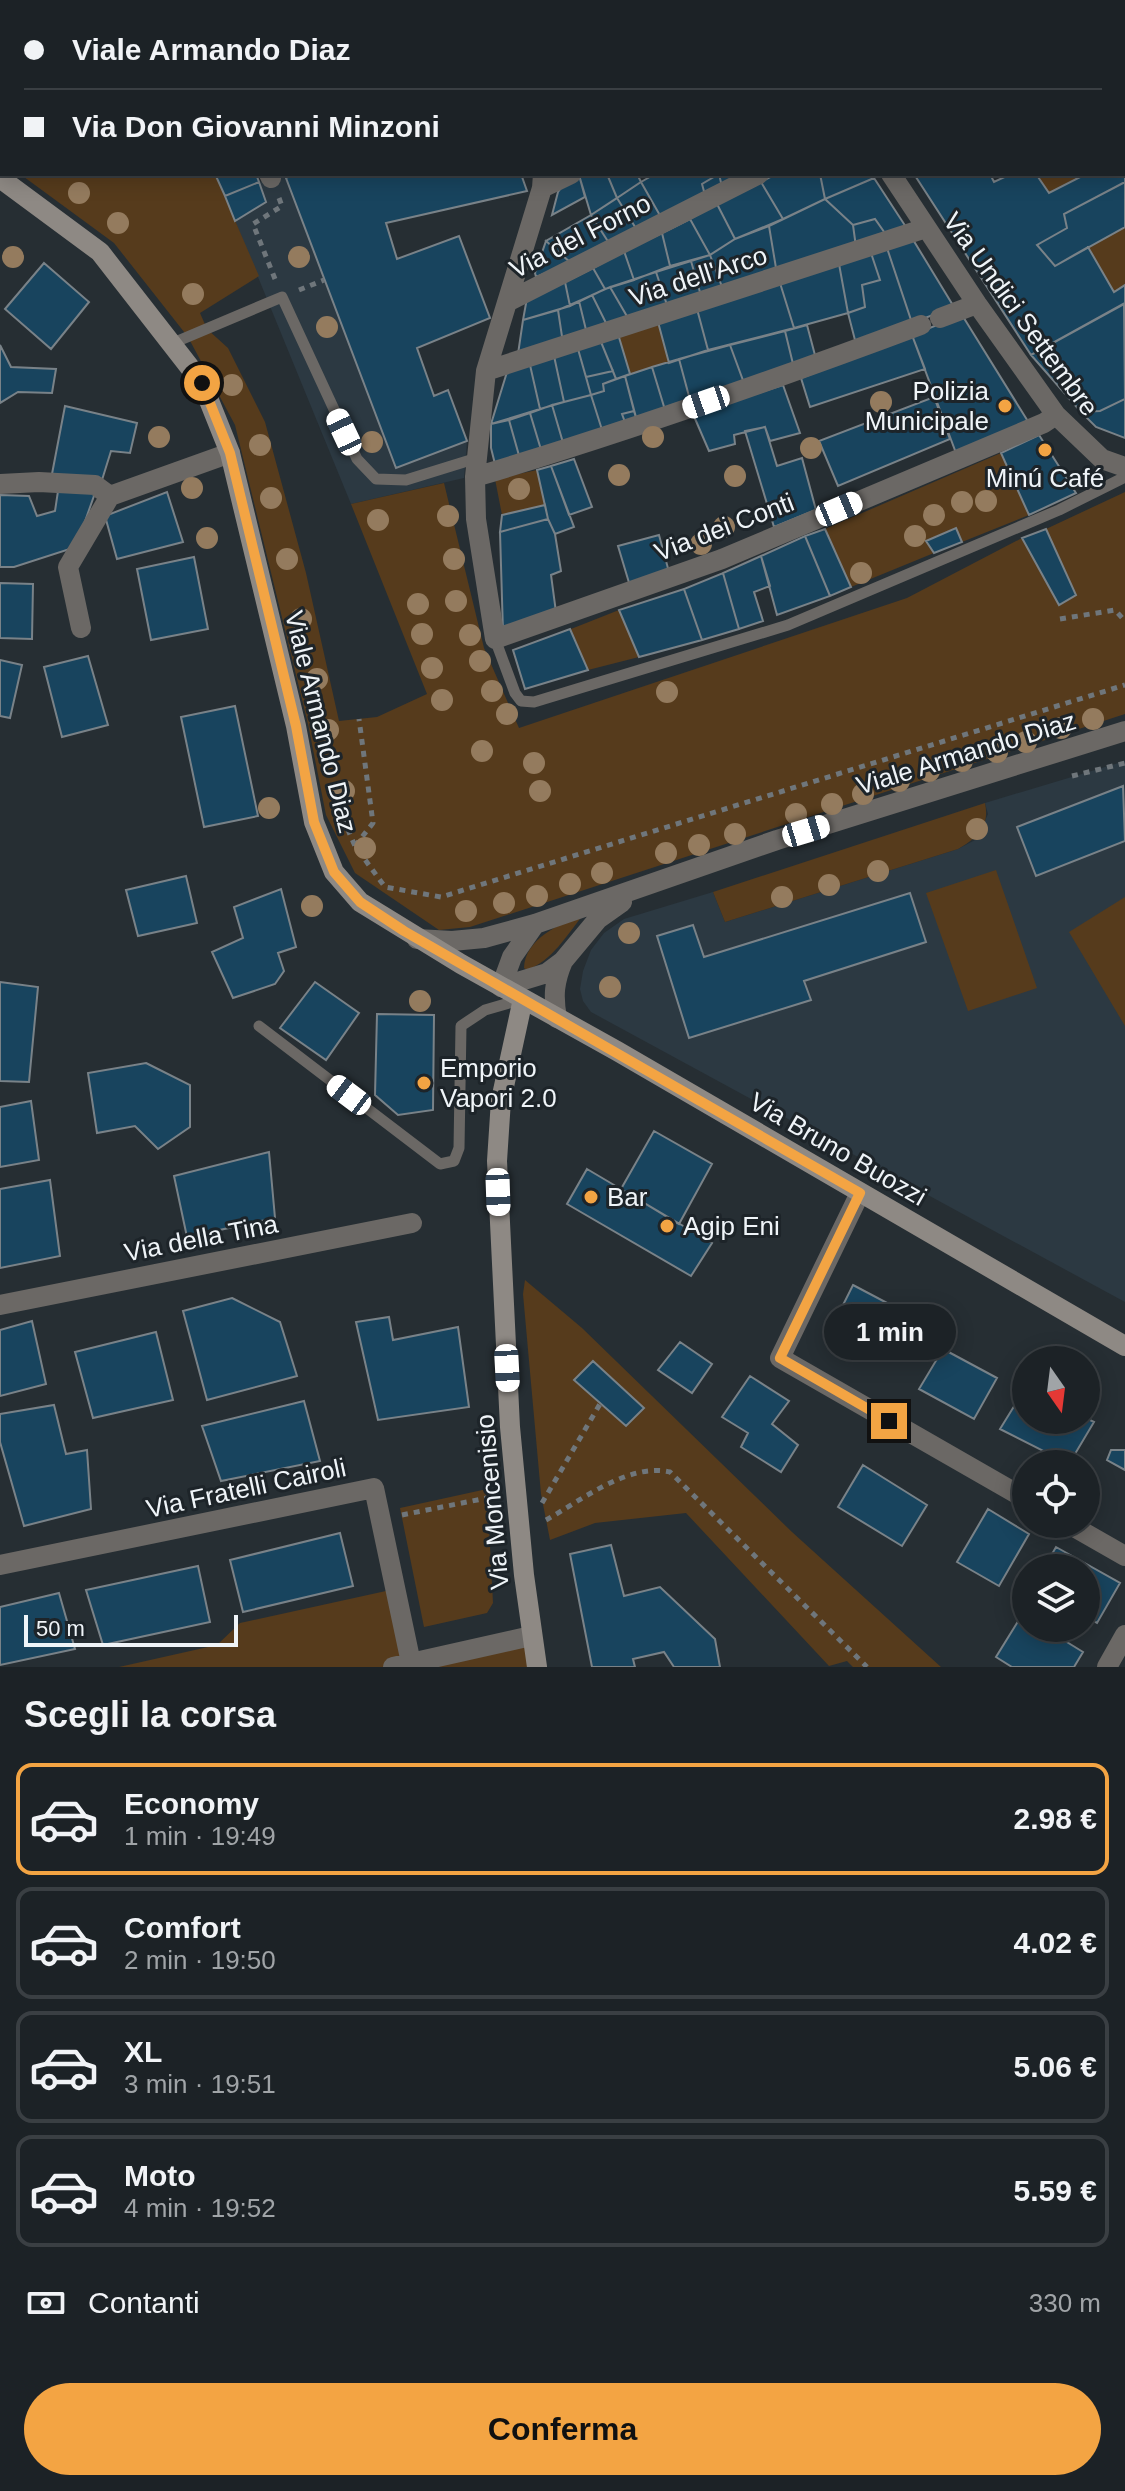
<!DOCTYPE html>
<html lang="it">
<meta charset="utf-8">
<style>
body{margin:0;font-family:Helvetica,sans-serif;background:#252a2e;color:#f1f3f6;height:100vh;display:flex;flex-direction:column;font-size:30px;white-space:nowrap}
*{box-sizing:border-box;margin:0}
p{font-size:26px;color:#a0a4a7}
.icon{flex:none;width:44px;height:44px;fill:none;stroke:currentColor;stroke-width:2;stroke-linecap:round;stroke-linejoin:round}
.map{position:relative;height:1667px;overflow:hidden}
.details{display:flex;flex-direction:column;background:#1c2226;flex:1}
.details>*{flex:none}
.top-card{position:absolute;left:0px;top:0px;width:1126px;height:176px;box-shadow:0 4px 20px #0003,0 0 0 2px #3a3f43;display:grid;align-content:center;height:176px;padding:0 24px;background:#1c2226}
.needle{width:52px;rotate:166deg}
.buttons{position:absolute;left:1012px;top:1346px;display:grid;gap:16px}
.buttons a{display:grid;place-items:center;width:88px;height:88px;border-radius:50%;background:#1c2226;box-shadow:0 4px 20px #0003,0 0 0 2px #3a3f43;font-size:40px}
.scale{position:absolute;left:24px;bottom:20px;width:214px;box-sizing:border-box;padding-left:8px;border:4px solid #eff4f8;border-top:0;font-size:22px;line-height:28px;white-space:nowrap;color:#eff4f8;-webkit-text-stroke:6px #1d2429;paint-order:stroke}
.end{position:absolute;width:36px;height:36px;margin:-18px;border:10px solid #f3a443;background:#111;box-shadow:0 0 0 4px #111}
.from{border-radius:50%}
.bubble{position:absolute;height:56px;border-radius:28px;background:#1c2226;box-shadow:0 4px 20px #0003,0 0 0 2px #3a3f43;font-size:26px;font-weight:700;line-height:56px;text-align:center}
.car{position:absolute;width:24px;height:48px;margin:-24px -12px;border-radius:10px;box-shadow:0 0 6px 2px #0007;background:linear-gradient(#fff 24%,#345 0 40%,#fff 0 76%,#345 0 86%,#fff 0)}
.top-card b{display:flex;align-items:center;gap:28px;height:76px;font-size:30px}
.top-card b+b{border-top:2px solid #3a3f43}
.top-card i{width:20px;height:20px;background:#f1f3f6}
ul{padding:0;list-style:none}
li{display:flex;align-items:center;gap:24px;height:112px;margin:0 16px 12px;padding:0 8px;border:4px solid #3a3f43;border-radius:16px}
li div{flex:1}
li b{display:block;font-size:30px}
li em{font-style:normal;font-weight:700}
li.active{border-color:#f3a443}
li>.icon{width:72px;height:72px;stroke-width:1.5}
h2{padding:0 24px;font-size:36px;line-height:96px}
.pay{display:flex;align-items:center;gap:20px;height:88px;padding:0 24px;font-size:30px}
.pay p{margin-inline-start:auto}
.cta{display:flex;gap:16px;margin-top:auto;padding:16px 24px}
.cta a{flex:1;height:92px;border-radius:48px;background:#f3a443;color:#111;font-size:32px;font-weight:700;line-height:92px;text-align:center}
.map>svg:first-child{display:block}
.built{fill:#2c3942}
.green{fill:#563b1c}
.building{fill:#18445e;stroke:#798288;stroke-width:2}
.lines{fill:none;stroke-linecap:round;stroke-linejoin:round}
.path{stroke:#6f767b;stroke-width:5;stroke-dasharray:6 6;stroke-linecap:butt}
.lane{stroke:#6b6865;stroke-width:11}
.street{stroke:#6b6865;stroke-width:20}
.secondary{stroke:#8e8984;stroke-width:20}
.tree{fill:#947b5e}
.route{stroke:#f3a443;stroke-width:10}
.poi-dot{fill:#f3a443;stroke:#1d2429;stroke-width:3}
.labels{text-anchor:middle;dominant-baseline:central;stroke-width:6;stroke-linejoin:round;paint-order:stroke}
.street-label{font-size:26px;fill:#eff4f8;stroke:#1d2429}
.poi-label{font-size:26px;fill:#eff4f8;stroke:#1d2429;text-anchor:start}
</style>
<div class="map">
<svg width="1125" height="1667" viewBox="0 0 1125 1667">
<rect width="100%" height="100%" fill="#262e33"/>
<path class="built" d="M284,174H521L527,191L386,223L397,259L459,236L490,318L417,348L434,396L448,390L459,417L467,441L464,478L351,504L235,221L266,202L259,182Z
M1125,761V1302L591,1012L583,1001L580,989L583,971L591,950L604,933L624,919L713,892L725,922L958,849L977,839L988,814L985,803Z"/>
<path class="green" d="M0,0H164L2,2V161Z
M354,0H487L351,2Z
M20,174H215L259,276L200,313L207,329L228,348L265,422L306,573L339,721L377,717L427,694L351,504L444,483L484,648L519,728L907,598L1022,538L1059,605L1076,594L1046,529L1125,492V714L470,927L439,930L355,873L326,815L308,724L235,425L188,337L114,243Z
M1036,174H1086L1049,193Z
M1125,227V285L1114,292L1088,247Z
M658,322L669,363L630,374L618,334Z
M1001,453L1029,515L962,542L955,528L927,541L934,553L851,587L825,529Z
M537,470L545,505L502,515L495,479Z
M619,610L639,657L588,670L571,629Z
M985,803C990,827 977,838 958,849L725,922L713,892Z
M996,870L1037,988L968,1011L926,893Z
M1125,897V1026L1069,932Z
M583,915C567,935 552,961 527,970L524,968C525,939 559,924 583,915Z
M525,1280L582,1328L792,1532L941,1667H853L847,1661L829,1666L686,1513L595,1523L550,1540L541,1494L523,1294Z
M487,1489L493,1603L487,1613L424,1627L400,1508Z
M395,1589L411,1663L531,1636L537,1667H119L217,1645L240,1623Z"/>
<path class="building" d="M487,0H541L484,2Z
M563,0H600L601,2H558Z
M635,0H697L691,2Z
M713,0H754L755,2H714Z
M786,0H839L835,2Z
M878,0H921L922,2H879Z
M1076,0H1125V27L1124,2H1072Z
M1125,154V182L1064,214L1067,228L1037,245L1055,266L1088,247L1114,292L1125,285V303L1031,355L914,174H990L994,182L1011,174H1036L1049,193L1086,174H1124Z
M215,174H256L259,182L225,196Z
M294,174H521L527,191L386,223L397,259L459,236L490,318L417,348L434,396L448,390L467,441L396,468L286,178Z
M582,174H607L617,198L591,215L579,175Z
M607,174H637L641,182L617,198Z
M655,174H748L722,187L719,174L702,184L705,195L662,219L641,182Z
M719,174L722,187L705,195L702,184Z
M776,174H820L825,199L783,219L761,182Z
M820,174H872L874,178L825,199Z
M579,175L585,197L552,215L558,192L564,184Z
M874,178L906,227L887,236L875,219L853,225L825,199Z
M259,182L266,202L235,221L225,196Z
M641,182L662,219L637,230L617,198Z
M761,182L783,219L735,239L717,204Z
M1125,182V227L1055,266L1037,245L1067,228L1064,214Z
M617,198L637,230L609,243L591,215Z
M825,199L853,225L856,247L777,274L769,226Z
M717,204L735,239L710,255L690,219Z
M591,215L609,243L571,263L546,241Z
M690,219L710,255L670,266L662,233Z
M875,219L887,236L856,247L853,225Z
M769,226L777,274L724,292L710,255L735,239Z
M662,233L670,266L634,280L624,251Z
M912,238L954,307L912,323L887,248Z
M546,241L571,263L536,277L535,273Z
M887,248L912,323L856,344L848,313L865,307L862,285L880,280L871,253Z
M624,251L634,280L605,289L593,268Z
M871,253L880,280L862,285L865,307L848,313L839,264Z
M710,255L724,292L702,299L691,261Z
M691,261L702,299L668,308L656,272Z
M44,263L89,302L51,349L5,309Z
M839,264L848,313L794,328L780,283Z
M593,268L605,289L570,306L565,282Z
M656,272L668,308L628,318L610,287Z
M565,282L570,306L523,320L527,298Z
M780,283L794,328L708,350L697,309Z
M610,287L628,318L608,327L592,295Z
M592,295L608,327L587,334L579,301Z
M579,301L587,334L563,343L558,310Z
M1124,304L1125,399L1100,411L1081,412L1031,355Z
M697,309L708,350L669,363L658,322Z
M558,310L563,343L518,354L523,320Z
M962,315L1029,423L956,453L912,335Z
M807,325L816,359L794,368L785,331Z
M785,331L794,368L744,383L730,345Z
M618,334L630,374L616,379L601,342Z
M912,335L925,369L810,407L801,378Z
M601,342L613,371L586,377L578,349Z
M0,345L11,367L56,369L52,393L18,392L0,403Z
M730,345L744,383L690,400L679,359Z
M578,349L591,395L564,402L554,356Z
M554,356L564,402L540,409L530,365Z
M679,359L690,400L665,410L652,367Z
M530,365L540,409L491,424L507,372Z
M652,367L665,410L637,421L625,376Z
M613,371L616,379L603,384L604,391L591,395L586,377Z
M625,376L634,411L622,414L626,425L603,433L591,395L604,391L603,384Z
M783,385L800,433L770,441L765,427L734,435L735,444L709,451L693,414Z
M591,395L603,433L564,446L552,405Z
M934,397L950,439L838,486L819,441Z
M1125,399V438L1096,427L1081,412L1100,411Z
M552,405L564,446L542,453L530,413Z
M65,406L137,423L130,453L111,451L102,480L52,474Z
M634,411L637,421L626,425L622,414Z
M530,413L542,453L520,459L509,420Z
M509,420L520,459L495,464L491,448V424Z
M765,427L777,466L802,458L816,510L774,527L745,431Z
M1039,435L1076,493L1029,515L1001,453Z
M574,459L592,507L569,515L551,466Z
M551,466L574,527L555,534L548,519L537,470Z
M58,491L95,493L76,547L14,567H0V495L29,496L37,516L55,511Z
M167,492L183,542L117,559L105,516Z
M545,505L548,519L500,532L502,515Z
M548,519L555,534L561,571L551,575L556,612L503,632L500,532Z
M956,528L962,542L934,553L926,541Z
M825,529L851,587L830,596L805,536Z
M1046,529L1076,595L1059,605L1022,538Z
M659,535L669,572L630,586L618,546Z
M805,536L830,596L777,615L761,556Z
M761,556L770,586L754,592L763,621L739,629L723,573Z
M194,557L208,629L151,640L137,569Z
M723,573L739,629L702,640L684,589Z
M0,583L33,584L32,639L0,638Z
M684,589L702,640L639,657L619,610Z
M570,629L588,670L525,689L513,650Z
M88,656L108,725L62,737L44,667Z
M0,660L22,665L10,718L0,716Z
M235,706L258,816L204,827L181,717Z
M1123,786L1125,841L1036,876L1017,827Z
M186,876L197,923L138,936L126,890Z
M281,889L296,947L278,953L284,971L275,984L233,998L212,952L243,938L234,907Z
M910,893L926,942L804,981L811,1000L689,1038L657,936L693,925L704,957Z
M0,982L38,987L29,1082L0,1081Z
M315,982L359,1013L326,1060L280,1028Z
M377,1014L434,1015L433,1110L398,1115L375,1095Z
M146,1063L190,1085V1127L158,1149L135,1126L97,1133L88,1073Z
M31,1101L39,1160L0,1167V1107Z
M654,1131L712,1164L679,1224L621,1189Z
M269,1152L275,1218L187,1237L174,1176Z
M587,1169L712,1243L691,1276L567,1204Z
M50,1180L60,1256L0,1268V1189Z
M853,1285L908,1314L888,1355L832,1327Z
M232,1298L280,1322L297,1376L207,1400L183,1311Z
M389,1317L393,1340L458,1327L469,1407L378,1420L356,1322Z
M32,1321L46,1384L0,1396V1330Z
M156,1332L173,1400L93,1418L75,1352Z
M680,1342L712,1364L692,1393L658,1370Z
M943,1349L997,1378L974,1419L919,1389Z
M593,1361L644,1408L626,1426L574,1380Z
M750,1376L789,1401L772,1424L798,1445L781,1472L741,1447L748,1433L722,1417Z
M1026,1387V1420L1086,1418L1094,1422L1069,1464L1000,1429Z
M304,1401L320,1461L221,1481L202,1426Z
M54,1405L66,1454L87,1450L91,1509L24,1526L0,1442V1414Z
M1111,1450H1125V1470L1107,1460Z
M863,1465L927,1505L902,1546L838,1507Z
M988,1509L1029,1534L999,1586L957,1562Z
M340,1533L353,1586L243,1612L230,1560Z
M611,1545L624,1596L660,1587L715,1639L720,1667H674L664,1652L633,1659L635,1667H592L570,1554Z
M1056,1547L1120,1583L1097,1623L1086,1617V1568H1044Z
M198,1566L210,1622L103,1645L86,1590Z
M59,1593L75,1649L0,1665V1607Z
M1022,1615L1026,1617V1628H1044L1083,1652L1074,1667H1012L996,1657Z"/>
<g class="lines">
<path class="path" d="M0,145L2,146
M275,279L253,224L282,206L279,198
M299,290L324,280
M1060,619L1115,610L1125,621
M1072,776L1125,763
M338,807L355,846L385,887L441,897L1125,685
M355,846L373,823L359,719
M542,1503L600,1404
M402,1515L487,1498
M546,1520C580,1501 630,1462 670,1472L867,1667"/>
<path class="lane" d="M173,343L282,297L357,459L376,479L406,480L477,458
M495,639L515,693L521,701L534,702L788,625L1059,510L1125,477
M259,1026L440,1164L454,1161L459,1148L461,1026L485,1010L523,999"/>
<path class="street" d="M192,0L193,2
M773,0L775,2
M847,2L852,0
M1124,35L1125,34
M269,174L271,178
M543,174L542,188L486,371L475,477L476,519L495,639L722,559L1044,423L1056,415
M891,174L977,304L1056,415L1102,459L1125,467
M542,188L571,174
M509,301L759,174
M940,318L977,304
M486,371L926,228
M475,477C626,432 774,380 921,325
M0,484L39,482L95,485L110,496
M81,628L68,567L110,496L230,453
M417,939L452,941L484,938L535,924L777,840L1125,731
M501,987L547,973L563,961L598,919L622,902
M501,987L512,957L535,924
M557,1018C553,996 554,982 563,961
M860,1193L780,1358L1026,1499
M0,1305L412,1223
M1069,1524L1125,1556
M0,1565L374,1488L411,1663
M393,1667L531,1636
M1107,1667L1125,1635"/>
<path class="secondary" d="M0,178L100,252L202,383L230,453L296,726L314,822L334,872L360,902L461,964L617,1051L1125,1346
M523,999L501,1100L497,1161L510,1427L524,1575L537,1667"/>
</g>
<g class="tree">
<circle cx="79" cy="193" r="11"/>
<circle cx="118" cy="223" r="11"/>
<circle cx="13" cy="257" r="11"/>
<circle cx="299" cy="257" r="11"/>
<circle cx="193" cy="294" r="11"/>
<circle cx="327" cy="327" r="11"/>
<circle cx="232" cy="385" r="11"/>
<circle cx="881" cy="402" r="11"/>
<circle cx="159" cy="437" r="11"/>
<circle cx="653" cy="437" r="11"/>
<circle cx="372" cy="442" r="11"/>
<circle cx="260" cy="445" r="11"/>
<circle cx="811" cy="448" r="11"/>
<circle cx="619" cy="475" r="11"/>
<circle cx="735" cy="476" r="11"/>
<circle cx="192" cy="488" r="11"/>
<circle cx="519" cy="489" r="11"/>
<circle cx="271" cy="498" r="11"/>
<circle cx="986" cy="501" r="11"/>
<circle cx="962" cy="502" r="11"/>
<circle cx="934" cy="515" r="11"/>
<circle cx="448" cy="516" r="11"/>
<circle cx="378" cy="520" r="11"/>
<circle cx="724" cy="527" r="11"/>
<circle cx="915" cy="536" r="11"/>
<circle cx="207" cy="538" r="11"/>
<circle cx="701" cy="544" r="11"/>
<circle cx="287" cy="559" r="11"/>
<circle cx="454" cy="559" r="11"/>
<circle cx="861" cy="573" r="11"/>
<circle cx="456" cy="601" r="11"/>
<circle cx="418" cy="604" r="11"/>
<circle cx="301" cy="619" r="11"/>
<circle cx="422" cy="634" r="11"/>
<circle cx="470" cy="635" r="11"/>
<circle cx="480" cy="661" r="11"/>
<circle cx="432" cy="668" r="11"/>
<circle cx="317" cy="679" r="11"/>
<circle cx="492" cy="691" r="11"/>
<circle cx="667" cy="692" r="11"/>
<circle cx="442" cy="700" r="11"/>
<circle cx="507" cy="714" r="11"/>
<circle cx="1093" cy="719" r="11"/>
<circle cx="1061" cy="728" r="11"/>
<circle cx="328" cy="730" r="11"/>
<circle cx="1026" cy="742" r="11"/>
<circle cx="482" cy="751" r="11"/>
<circle cx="997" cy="752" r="11"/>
<circle cx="962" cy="761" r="11"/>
<circle cx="534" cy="763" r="11"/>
<circle cx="929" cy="771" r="11"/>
<circle cx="899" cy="781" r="11"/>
<circle cx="344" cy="791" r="11"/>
<circle cx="540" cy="791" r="11"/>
<circle cx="863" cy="794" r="11"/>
<circle cx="832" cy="804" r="11"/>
<circle cx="269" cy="808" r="11"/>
<circle cx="796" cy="814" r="11"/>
<circle cx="977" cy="829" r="11"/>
<circle cx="735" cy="834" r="11"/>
<circle cx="699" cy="845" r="11"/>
<circle cx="365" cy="848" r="11"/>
<circle cx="666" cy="853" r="11"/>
<circle cx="878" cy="871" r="11"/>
<circle cx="602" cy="873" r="11"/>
<circle cx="570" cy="884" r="11"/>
<circle cx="829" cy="885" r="11"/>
<circle cx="537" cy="896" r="11"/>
<circle cx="782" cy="897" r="11"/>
<circle cx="504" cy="903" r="11"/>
<circle cx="312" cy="906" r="11"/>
<circle cx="466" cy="911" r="11"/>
<circle cx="629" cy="933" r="11"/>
<circle cx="610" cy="987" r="11"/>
<circle cx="420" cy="1001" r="11"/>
</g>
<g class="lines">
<path class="route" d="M202,383L230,453L296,726L314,822L334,872L360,902L404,931L860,1193L780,1358L889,1421"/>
</g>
<g class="poi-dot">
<circle cx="1005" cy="406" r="8"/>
<circle cx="1045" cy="450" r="8"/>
<circle cx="424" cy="1083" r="8"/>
<circle cx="591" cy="1197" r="8"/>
<circle cx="667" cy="1226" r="8"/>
</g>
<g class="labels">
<g class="street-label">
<text transform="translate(580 236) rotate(-27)">Via del Forno</text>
<text transform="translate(698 276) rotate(-18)">Via dell'Arco</text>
<text transform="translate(1021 314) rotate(54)">Via Undici Settembre</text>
<text transform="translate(724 527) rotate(-21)">Via dei Conti</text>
<text transform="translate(321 722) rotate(76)">Viale Armando Diaz</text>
<text transform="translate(966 753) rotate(-17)">Viale Armando Diaz</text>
<text transform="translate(838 1149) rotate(30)">Via Bruno Buozzi</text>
<text transform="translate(201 1238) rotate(-11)">Via della Tina</text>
<text transform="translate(246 1488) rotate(-12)">Via Fratelli Cairoli</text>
<text transform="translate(492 1502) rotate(-95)">Via Moncenisio</text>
</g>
<g class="poi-label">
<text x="989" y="391" text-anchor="end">Polizia<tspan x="989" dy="30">Municipale</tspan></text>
<text x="1045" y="478" text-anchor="middle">Minú Café</text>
<text x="440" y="1068">Emporio<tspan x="440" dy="30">Vapori 2.0</tspan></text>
<text x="607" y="1197">Bar</text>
<text x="683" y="1226">Agip Eni</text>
</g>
</g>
</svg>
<div class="buttons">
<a><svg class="needle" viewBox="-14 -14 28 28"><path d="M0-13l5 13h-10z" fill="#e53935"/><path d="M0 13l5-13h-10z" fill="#a0a4a7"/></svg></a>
<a><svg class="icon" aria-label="locate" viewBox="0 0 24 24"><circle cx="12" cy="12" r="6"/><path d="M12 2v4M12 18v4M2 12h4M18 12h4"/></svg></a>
<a><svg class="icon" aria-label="layers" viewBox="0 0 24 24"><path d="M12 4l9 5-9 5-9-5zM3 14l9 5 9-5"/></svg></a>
</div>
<div class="scale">50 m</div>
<i class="end from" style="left:202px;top:383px"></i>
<i class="end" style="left:889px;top:1421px"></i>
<div class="bubble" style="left:824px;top:1304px;width:132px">1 min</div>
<i class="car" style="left:706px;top:402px;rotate:251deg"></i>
<i class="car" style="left:344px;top:432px;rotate:335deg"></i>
<i class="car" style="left:839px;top:509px;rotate:67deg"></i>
<i class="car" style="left:806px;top:831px;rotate:73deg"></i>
<i class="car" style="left:349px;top:1095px;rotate:307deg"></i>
<i class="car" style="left:498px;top:1192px;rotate:178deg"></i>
<i class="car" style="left:507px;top:1368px;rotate:177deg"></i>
<div class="top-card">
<b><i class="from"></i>Viale Armando Diaz</b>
<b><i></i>Via Don Giovanni Minzoni</b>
</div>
</div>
<section class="details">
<h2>Scegli la corsa</h2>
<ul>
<li class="active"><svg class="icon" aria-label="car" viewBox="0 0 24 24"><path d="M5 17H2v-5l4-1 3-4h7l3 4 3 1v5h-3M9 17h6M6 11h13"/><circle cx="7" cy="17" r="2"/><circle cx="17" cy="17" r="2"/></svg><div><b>Economy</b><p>1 min · 19:49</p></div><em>2.98 €</em></li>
<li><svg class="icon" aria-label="car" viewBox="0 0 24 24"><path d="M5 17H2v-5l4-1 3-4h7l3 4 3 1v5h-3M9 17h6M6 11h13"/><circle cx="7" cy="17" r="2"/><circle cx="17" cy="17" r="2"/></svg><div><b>Comfort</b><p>2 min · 19:50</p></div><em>4.02 €</em></li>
<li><svg class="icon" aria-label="car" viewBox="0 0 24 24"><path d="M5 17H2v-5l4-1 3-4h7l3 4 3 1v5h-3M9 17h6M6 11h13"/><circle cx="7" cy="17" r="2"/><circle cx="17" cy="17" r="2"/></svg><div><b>XL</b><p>3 min · 19:51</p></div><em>5.06 €</em></li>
<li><svg class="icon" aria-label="car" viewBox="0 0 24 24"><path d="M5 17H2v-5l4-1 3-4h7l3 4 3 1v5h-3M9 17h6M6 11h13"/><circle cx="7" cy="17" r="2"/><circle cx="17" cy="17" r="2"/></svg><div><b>Moto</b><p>4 min · 19:52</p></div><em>5.59 €</em></li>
</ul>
<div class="pay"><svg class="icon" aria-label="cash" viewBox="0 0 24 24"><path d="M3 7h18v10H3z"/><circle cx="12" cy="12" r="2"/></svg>Contanti<p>330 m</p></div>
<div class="cta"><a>Conferma</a></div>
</section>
